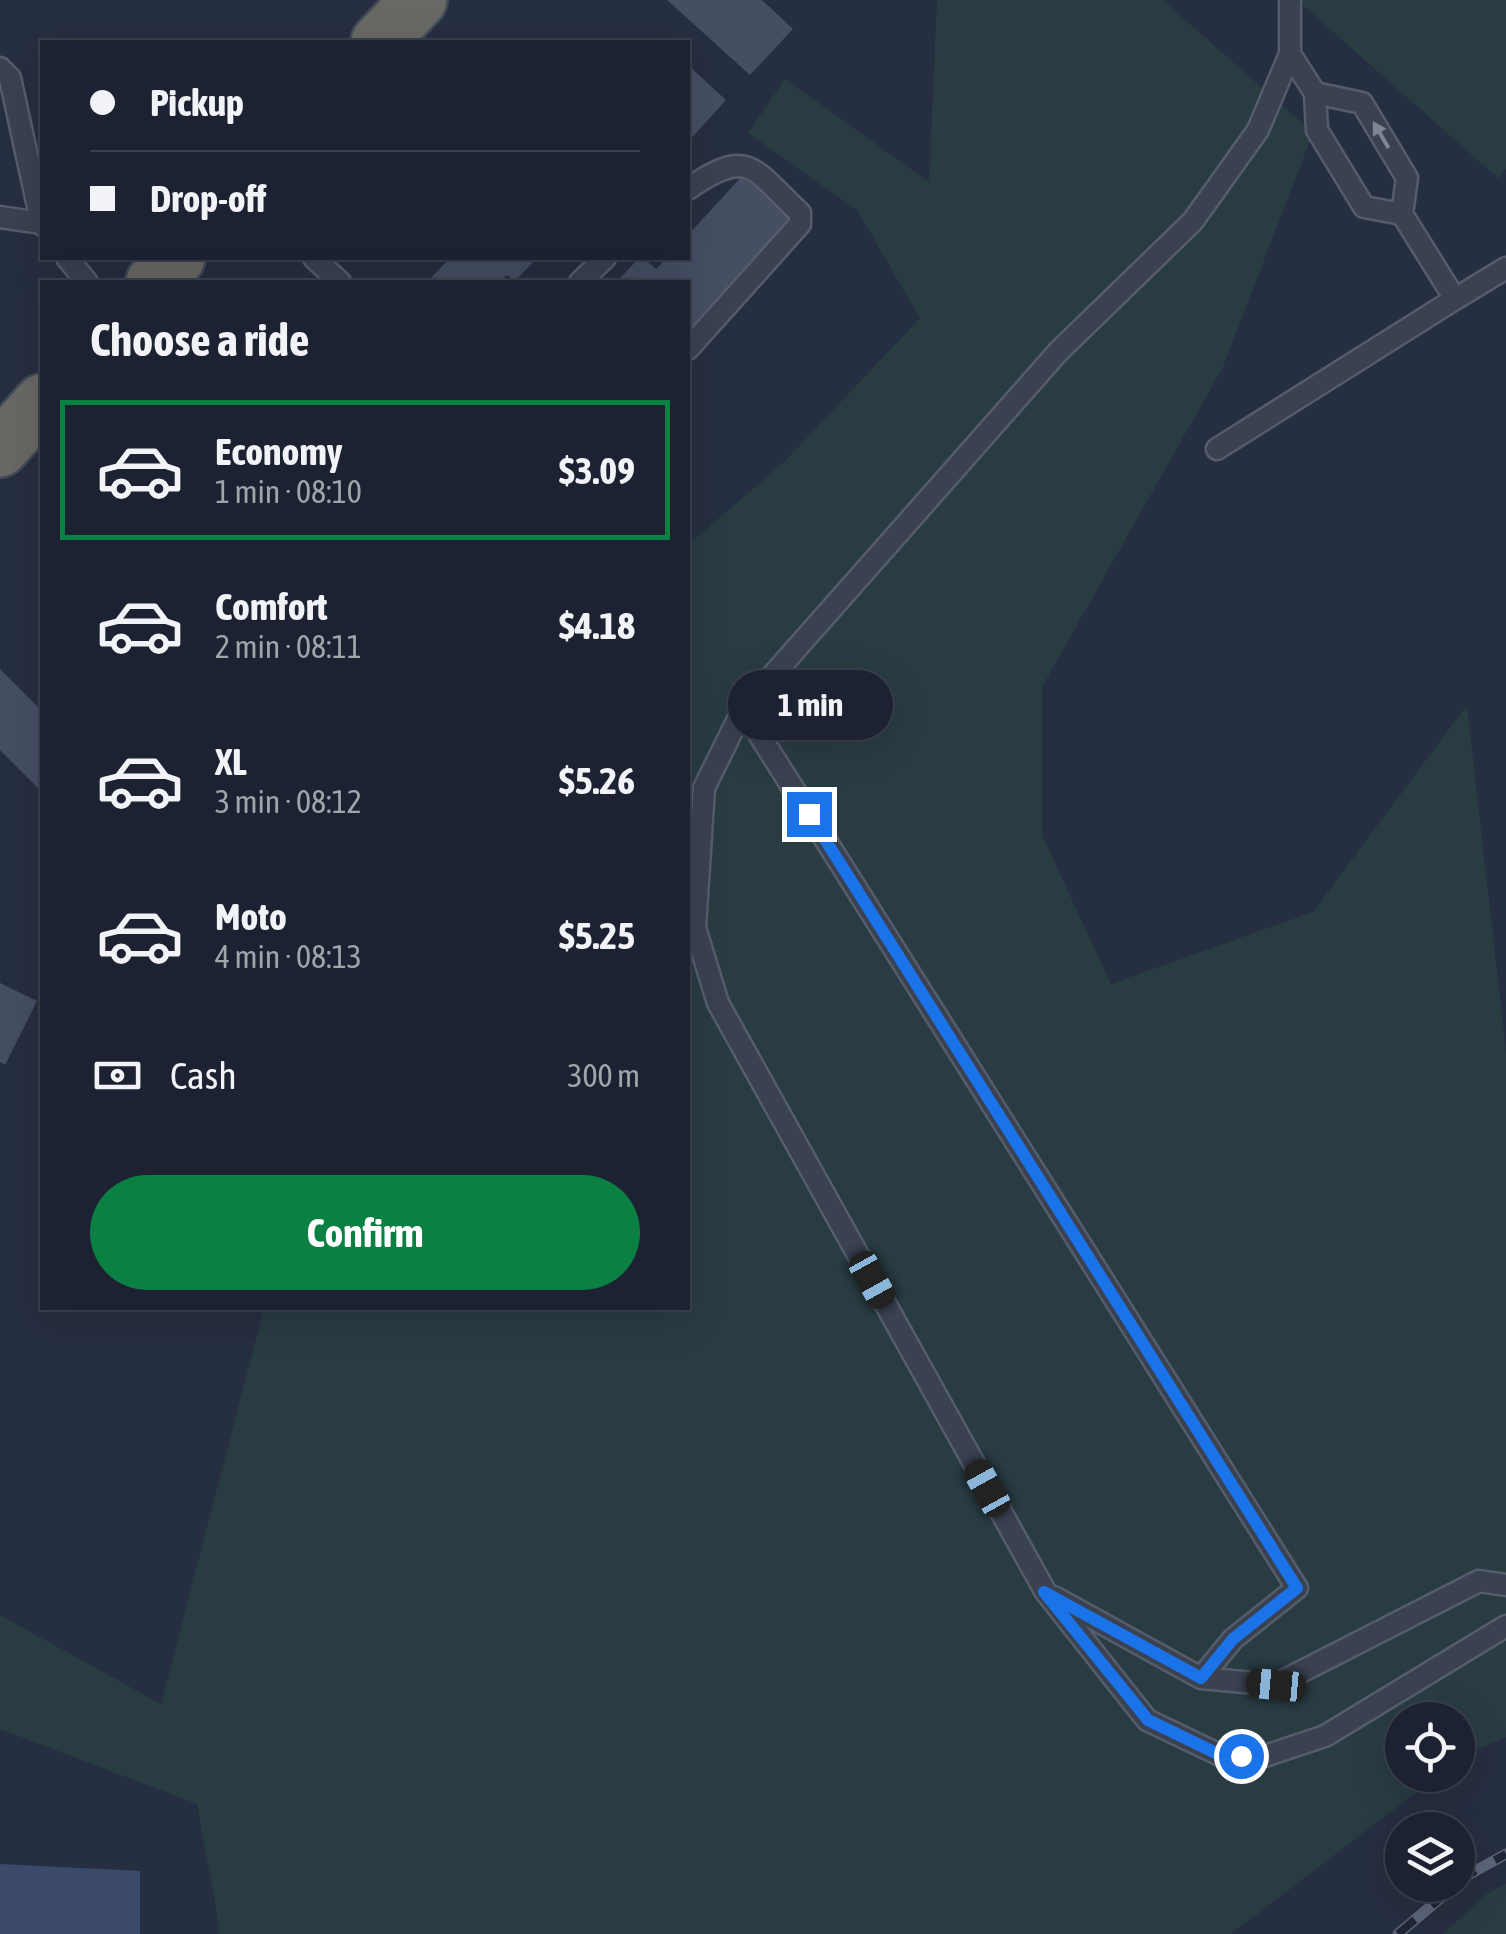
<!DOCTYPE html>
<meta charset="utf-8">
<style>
body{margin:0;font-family:"Asap Condensed",sans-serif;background:#252a39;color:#f1f3f6;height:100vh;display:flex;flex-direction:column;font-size:38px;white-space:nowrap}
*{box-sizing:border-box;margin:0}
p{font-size:32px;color:#a0a4ab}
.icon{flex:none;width:55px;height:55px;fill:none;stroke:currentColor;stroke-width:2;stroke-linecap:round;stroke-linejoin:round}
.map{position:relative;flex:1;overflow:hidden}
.sheet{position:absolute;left:40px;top:280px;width:650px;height:1030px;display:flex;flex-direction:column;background:#1c2231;border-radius:0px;box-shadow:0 10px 40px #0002,0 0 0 2px #3a3f4d}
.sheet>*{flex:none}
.hud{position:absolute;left:40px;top:40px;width:650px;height:220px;border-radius:0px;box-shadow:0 10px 40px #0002,0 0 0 2px #3a3f4d;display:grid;align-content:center;height:220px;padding:0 50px;background:#1c2231}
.tools{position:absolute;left:1385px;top:1702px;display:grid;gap:20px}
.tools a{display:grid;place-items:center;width:90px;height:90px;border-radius:50%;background:#1c2231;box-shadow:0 10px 40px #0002,0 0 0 2px #3a3f4d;font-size:50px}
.end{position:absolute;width:45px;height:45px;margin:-22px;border:12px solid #1a73e8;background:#fff;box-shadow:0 0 0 5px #fff}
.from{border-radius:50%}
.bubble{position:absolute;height:70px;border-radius:35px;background:#1c2231;box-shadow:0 10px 40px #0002,0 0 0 2px #3a3f4d;font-size:32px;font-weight:700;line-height:70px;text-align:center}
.car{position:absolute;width:30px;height:60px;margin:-30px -15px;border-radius:12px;box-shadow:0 0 8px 2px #0007;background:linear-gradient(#222 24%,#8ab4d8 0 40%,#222 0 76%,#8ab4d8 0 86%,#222 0)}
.hud b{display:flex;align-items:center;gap:35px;height:95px;font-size:38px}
.hud b+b{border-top:2px solid #3a3f4d}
.hud i{width:25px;height:25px;background:#f1f3f6}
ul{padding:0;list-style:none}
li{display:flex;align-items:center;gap:30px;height:140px;margin:0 20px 15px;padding:0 30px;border:5px solid transparent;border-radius:0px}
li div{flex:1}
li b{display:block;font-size:38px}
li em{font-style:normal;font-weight:700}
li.selected{border-color:#0b8043}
li>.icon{width:90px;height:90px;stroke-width:1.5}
h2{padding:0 50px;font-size:45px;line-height:120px}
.pay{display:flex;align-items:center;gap:25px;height:110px;padding:0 50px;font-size:38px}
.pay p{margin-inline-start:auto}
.action{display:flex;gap:20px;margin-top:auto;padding:20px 50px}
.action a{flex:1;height:115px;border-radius:60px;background:#0b8043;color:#fff;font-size:40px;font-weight:700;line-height:115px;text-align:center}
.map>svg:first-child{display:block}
.green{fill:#283c42}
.water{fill:#3b4a6a}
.building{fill:#454e63}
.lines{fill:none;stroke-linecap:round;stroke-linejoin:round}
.service-casing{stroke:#555c6b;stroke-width:25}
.trunk-casing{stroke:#424958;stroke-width:60}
.service{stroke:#3a4151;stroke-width:20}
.trunk{stroke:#686864;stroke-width:55}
.rail-casing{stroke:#5c6478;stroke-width:11}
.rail{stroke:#1f2636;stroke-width:8;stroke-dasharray:22;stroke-linecap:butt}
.oneway{fill:#7f8594}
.route{stroke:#1a73e8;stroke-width:12}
</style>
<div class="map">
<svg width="1506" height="1934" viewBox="0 0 1506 1934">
<rect width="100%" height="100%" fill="#262e41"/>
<path class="green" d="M937,0H1163L1313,133L1223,367L1042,687V835L1111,984L1313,912L1467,705L1506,1051V1737L1467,1754L1458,1761V1720H1402V1775H1439L1231,1934H218L219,1925L197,1804L0,1729V1615L161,1704L264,1308H688V545L785,461L920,318L857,210L748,133L785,79L929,182Z
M1297,0H1506V169L1499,179Z
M1506,1884V1934H1443L1488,1893Z"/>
<path class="water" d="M0,1864L140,1871V1934H0Z"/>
<path class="building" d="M667,0H762L793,29L750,75Z
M688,65L726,100L688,142Z
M743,175L794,220L688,336V282H616L639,258H643L656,269L667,258H688V235Z
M450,258H537L515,281L507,275L500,282H427Z
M0,669L42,711V792L0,750Z
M0,983L37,1001L5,1065L0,1062Z"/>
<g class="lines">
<defs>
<path id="service" d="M1290,0V54L1258,130L1193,221L1059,351L743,709L704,788L695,928L718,1003L1045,1591L1147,1720L1220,1755L1262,1757L1325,1736L1506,1626
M1290,54L1315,93L1317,130L1364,207L1402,214
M0,68L10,78L42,225
M1315,93L1362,103L1407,178L1402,214L1455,299L1506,268
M688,189C749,146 753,169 800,213V224L688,349
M0,217L41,223
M67,258L87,282
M314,258L340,282
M580,282L605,258
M1217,449L1455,299
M743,709L1297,1588L1233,1639L1201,1678
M1054,1597L1201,1678L1275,1685L1479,1581L1506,1585"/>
<path id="trunk" d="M379,42L419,0
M154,282L177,258
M0,449L42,402"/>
</defs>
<use href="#service" class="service-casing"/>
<use href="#trunk" class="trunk-casing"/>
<use href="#service" class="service"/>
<use href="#trunk" class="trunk"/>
<defs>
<path id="rail" d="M1458,1884L1468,1875L1506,1854
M1398,1934L1456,1885"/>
</defs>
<use href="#rail" class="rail-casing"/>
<use href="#rail" class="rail"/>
</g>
<defs><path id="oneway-solid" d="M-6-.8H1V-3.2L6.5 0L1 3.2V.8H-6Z" transform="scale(2.5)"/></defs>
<use class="oneway" href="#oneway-solid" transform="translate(1381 135) rotate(-120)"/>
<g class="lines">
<path class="route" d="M809,814L1297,1588L1233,1639L1201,1678L1044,1592L1148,1720L1220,1755L1241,1756"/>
</g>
</svg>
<div class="tools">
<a><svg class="icon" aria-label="locate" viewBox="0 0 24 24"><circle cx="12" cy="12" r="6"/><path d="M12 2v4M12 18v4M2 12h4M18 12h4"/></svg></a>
<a><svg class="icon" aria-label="layers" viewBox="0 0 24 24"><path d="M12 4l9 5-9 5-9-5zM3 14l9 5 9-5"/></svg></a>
</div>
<i class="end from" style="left:1241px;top:1756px"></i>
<i class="end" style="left:809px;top:814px"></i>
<div class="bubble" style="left:728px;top:670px;width:165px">1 min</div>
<i class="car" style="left:872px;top:1280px;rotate:151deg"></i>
<i class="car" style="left:987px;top:1488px;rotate:331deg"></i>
<i class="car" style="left:1276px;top:1685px;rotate:275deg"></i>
<div class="hud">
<b><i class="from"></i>Pickup</b>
<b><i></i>Drop-off</b>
</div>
<section class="sheet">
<h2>Choose a ride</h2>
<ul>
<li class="selected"><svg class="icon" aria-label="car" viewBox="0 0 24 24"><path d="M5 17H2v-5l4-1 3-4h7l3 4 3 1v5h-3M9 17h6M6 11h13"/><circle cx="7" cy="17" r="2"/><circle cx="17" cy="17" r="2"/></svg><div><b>Economy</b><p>1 min · 08:10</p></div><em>$3.09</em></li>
<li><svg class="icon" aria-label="car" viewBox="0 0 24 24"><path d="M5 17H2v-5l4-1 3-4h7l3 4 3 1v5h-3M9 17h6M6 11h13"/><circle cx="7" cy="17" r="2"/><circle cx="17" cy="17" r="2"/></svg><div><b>Comfort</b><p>2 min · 08:11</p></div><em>$4.18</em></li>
<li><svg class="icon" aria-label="car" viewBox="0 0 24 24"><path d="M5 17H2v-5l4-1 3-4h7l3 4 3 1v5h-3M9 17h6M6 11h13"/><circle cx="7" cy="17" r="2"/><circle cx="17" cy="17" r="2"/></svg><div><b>XL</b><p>3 min · 08:12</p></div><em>$5.26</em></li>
<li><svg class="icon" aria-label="car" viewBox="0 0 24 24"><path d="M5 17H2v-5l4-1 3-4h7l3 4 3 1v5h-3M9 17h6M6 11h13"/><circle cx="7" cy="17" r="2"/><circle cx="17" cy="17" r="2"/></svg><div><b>Moto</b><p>4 min · 08:13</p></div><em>$5.25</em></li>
</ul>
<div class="pay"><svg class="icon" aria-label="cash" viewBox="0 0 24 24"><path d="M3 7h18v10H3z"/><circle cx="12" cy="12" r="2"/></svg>Cash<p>300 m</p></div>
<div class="action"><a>Confirm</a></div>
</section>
</div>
